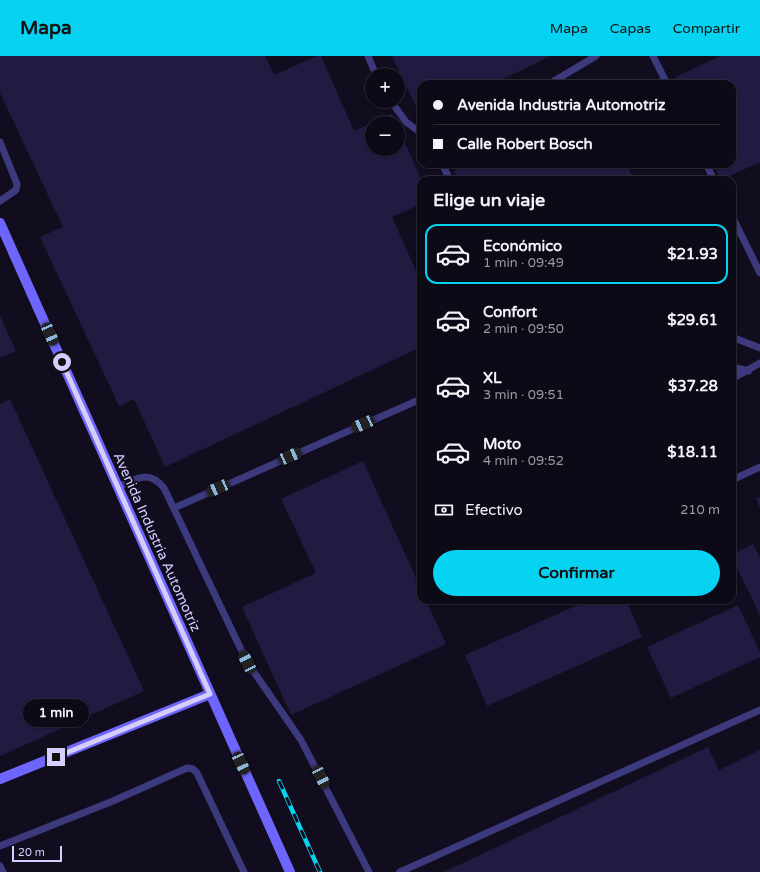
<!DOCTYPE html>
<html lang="es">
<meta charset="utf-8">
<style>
body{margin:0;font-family:"Varela Round",sans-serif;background:#161320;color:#f1f3f6;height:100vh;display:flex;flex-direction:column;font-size:15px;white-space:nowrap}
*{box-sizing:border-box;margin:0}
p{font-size:13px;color:#9a9aa1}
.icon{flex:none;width:22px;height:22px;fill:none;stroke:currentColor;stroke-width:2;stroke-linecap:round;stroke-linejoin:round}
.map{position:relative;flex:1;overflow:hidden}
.drawer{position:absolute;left:417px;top:120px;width:319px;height:428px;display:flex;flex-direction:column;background:#0d0a17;border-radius:12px;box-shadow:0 1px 3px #0004,0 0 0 1px #2d2b36}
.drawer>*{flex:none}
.hud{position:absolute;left:417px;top:24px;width:319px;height:88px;border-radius:12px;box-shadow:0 1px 3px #0004,0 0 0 1px #2d2b36;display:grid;align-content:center;height:88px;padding:0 16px;background:#0d0a17}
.controls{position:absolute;left:365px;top:12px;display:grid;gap:8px}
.controls a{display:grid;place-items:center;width:40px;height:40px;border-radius:50%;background:#0d0a17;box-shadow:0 1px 3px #0004,0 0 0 1px #2d2b36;font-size:20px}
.scale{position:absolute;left:12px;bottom:10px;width:50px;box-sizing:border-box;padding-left:4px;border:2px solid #d4cdfe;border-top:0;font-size:11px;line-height:14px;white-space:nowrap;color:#d4cdfe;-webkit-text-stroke:3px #110d1f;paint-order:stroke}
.end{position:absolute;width:18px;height:18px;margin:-9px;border:5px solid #d4cdfe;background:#111;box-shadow:0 0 0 2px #111}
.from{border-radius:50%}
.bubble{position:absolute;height:28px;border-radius:14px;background:#0d0a17;box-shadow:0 1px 3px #0004,0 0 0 1px #2d2b36;font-size:13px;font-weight:700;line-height:28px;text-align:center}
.car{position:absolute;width:12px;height:24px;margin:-12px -6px;border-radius:5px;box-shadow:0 0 3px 1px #0007;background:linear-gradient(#222 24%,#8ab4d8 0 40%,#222 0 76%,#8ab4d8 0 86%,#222 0)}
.hud b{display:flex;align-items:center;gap:14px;height:38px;font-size:15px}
.hud b+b{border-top:1px solid #2d2b36}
.hud i{width:10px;height:10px;background:#f1f3f6}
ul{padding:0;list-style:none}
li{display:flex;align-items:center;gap:12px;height:60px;margin:0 8px 6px;padding:0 8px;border:2px solid transparent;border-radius:12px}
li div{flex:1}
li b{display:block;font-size:15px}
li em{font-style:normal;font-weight:700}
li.on{border-color:#05d3f1}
li>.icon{width:36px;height:36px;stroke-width:1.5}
h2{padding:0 16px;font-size:18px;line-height:48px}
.pay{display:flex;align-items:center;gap:10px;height:44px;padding:0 16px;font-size:15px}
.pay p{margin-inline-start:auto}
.primary-button{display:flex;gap:8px;margin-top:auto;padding:8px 16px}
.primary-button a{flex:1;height:46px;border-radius:24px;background:#05d3f1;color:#111;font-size:16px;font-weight:700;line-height:46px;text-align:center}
header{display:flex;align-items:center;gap:24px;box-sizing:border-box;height:56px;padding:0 20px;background:#05d3f1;color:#111}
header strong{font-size:19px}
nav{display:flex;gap:22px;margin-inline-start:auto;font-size:14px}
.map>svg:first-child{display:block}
.building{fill:#221a40}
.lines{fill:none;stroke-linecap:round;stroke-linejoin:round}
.lane{stroke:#3d397d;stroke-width:7}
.secondary{stroke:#6e66fc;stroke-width:10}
.rail-casing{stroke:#05d3f1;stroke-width:4.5}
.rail{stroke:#110d1f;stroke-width:3;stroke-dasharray:9;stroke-linecap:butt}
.route{stroke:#d4cdfe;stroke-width:5}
.labels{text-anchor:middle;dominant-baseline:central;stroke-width:4;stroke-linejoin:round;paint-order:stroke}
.street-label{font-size:14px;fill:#d4cdfe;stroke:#110d1f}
</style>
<header>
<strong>Mapa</strong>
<nav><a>Mapa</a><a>Capas</a><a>Compartir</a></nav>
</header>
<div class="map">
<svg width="760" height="816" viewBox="0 0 760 816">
<rect width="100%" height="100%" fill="#110d1f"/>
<path class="building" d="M0,0H265L274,19L317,0H321L354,75L372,67V93H398V71L421,123V148L392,161L421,226V291L165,411L134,343L119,350L40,181L63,171L0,37Z
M392,0H551L492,28H421V61Z
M720,0H760V106L721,124L713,108H732V28H675L672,23Z
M392,58L396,67H373Z
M468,108H626L634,124H458L454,115Z
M0,260L16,295L0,302Z
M10,343L144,635L0,700V348Z
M363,405L421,533V544H426L446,588L291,659L242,551L316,517L281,443Z
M760,441V452L756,442Z
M753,488L760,502V559L732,502V499Z
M589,544H626L642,581L487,650L465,599Z
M738,549L760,596V601L671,642L647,591Z
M708,691L719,714L760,694V816H444Z"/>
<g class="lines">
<path class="lane" d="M368,0L376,19
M653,0L667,28
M549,28L596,0
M391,45L406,66L421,77
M0,86L17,128L16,134L0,145
M442,108L450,124
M706,108L714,124
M732,160L760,217
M732,281L760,292
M732,311L749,315
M732,323L760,307
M732,424L760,411
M118,431C137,423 148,413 164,432L247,606L301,684L369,816
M174,452L421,343
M0,790L113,745L187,712L193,713L197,717L244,816
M0,810L3,816
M400,816L760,654"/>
<path class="secondary" d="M0,167L290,816
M0,723L210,638"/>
<defs>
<path id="rail" d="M279,725L320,816"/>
</defs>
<use href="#rail" class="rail-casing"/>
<use href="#rail" class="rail"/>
</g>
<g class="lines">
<path class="route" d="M56,701L210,638L62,306"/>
</g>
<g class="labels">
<g class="street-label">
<text transform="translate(157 486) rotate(66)">Avenida Industria Automotriz</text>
</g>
</g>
</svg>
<div class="controls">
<a>+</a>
<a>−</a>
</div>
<div class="scale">20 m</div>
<i class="end from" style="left:62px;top:306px"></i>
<i class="end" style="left:56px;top:701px"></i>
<div class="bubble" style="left:23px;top:643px;width:66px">1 min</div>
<i class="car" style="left:50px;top:278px;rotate:156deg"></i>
<i class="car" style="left:363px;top:368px;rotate:246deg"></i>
<i class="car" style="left:290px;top:400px;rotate:66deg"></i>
<i class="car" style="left:218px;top:432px;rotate:246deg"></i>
<i class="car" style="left:247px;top:606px;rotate:333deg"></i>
<i class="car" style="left:241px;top:707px;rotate:155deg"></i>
<i class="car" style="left:321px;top:721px;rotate:153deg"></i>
<div class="hud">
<b><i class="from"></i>Avenida Industria Automotriz</b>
<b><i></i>Calle Robert Bosch</b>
</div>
<section class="drawer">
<h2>Elige un viaje</h2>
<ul>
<li class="on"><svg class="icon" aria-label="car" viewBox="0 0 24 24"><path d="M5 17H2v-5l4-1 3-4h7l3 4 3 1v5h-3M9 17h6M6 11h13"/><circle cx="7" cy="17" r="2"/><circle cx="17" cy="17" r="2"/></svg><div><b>Económico</b><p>1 min · 09:49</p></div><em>$21.93</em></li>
<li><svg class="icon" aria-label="car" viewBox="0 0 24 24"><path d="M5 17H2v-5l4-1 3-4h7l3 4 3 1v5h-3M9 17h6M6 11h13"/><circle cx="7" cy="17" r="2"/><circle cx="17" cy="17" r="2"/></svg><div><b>Confort</b><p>2 min · 09:50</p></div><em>$29.61</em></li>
<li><svg class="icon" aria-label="car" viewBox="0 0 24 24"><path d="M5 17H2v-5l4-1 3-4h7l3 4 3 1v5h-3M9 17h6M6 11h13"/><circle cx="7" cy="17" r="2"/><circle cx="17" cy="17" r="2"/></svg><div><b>XL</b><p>3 min · 09:51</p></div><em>$37.28</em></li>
<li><svg class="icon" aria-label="car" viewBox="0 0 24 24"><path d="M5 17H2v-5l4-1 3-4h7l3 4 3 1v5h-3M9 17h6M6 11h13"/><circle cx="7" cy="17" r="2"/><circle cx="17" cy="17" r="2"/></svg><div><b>Moto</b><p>4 min · 09:52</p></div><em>$18.11</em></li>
</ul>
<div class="pay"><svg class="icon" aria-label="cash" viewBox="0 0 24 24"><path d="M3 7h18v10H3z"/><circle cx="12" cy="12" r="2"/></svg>Efectivo<p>210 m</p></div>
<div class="primary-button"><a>Confirmar</a></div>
</section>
</div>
